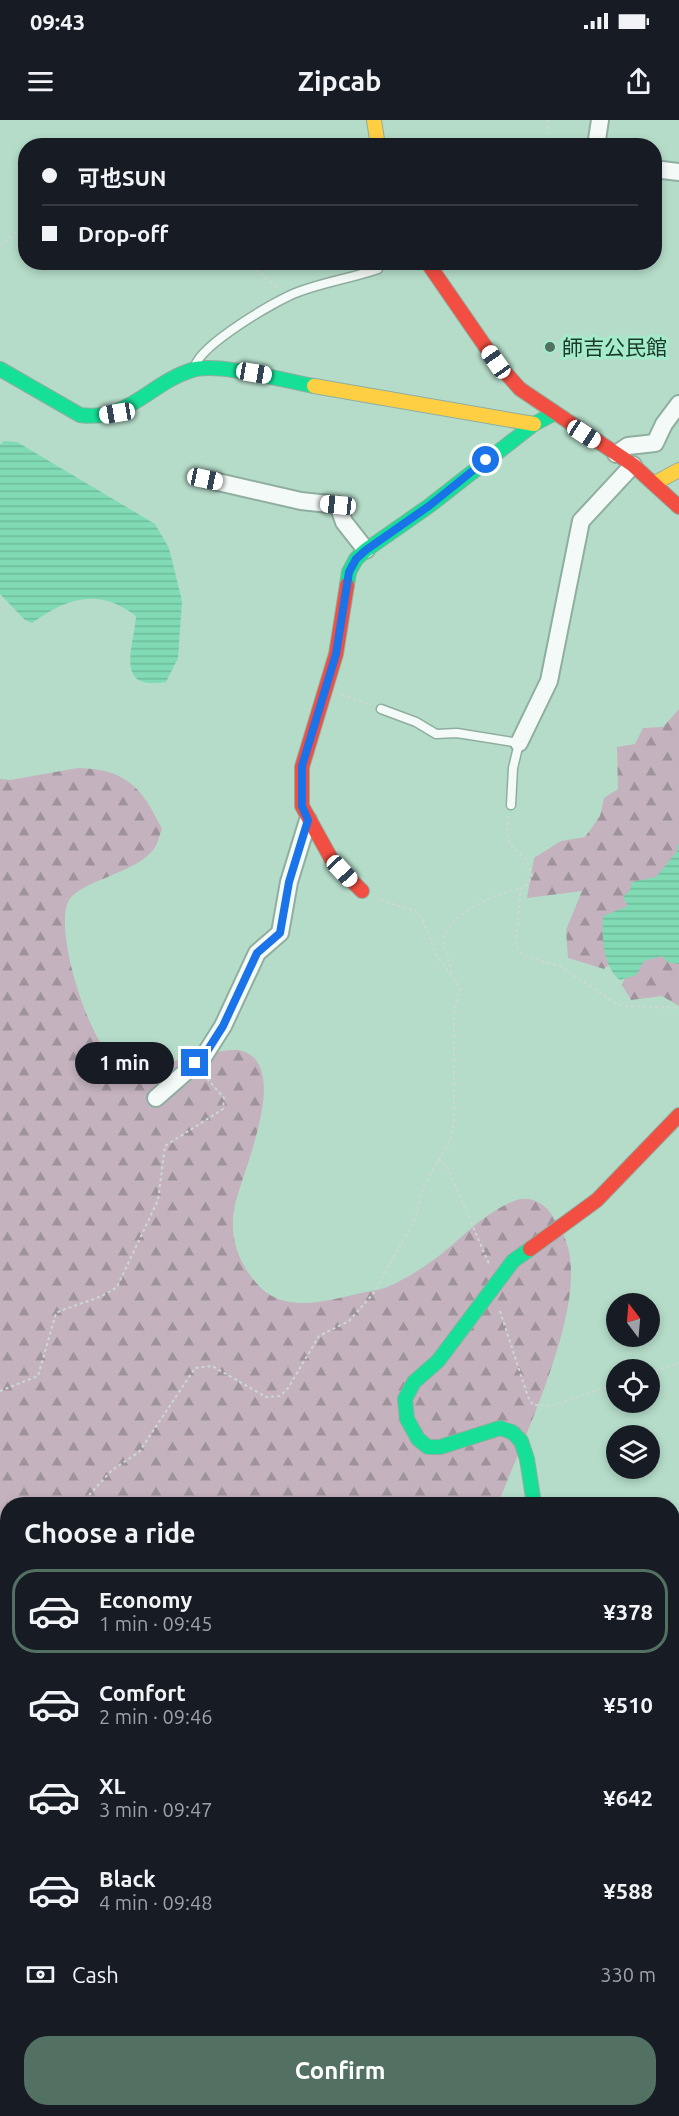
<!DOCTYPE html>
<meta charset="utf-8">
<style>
body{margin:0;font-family:Ubuntu,"Noto Sans JP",sans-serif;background:#242831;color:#f1f3f6;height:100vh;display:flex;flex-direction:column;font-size:22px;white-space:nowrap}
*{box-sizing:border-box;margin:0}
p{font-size:20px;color:#9ea1a6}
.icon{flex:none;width:33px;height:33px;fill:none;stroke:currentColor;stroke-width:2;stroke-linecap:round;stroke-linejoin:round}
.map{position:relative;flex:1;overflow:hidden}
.side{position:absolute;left:0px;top:1377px;width:680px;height:620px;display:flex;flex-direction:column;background:#171b24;border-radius:24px 24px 0 0;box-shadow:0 3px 9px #0003}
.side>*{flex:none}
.hud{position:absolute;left:18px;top:18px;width:644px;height:132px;border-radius:24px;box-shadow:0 3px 9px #0003;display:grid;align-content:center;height:132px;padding:0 24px;background:#171b24}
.needle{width:39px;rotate:344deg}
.controls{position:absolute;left:606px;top:1173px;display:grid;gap:12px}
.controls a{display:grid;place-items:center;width:54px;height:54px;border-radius:50%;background:#171b24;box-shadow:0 3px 9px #0003;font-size:30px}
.end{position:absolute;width:27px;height:27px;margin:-14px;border:8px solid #1a73e8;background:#fff;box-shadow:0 0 0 3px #fff}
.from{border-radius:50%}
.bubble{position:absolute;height:42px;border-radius:21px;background:#171b24;box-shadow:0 3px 9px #0003;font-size:20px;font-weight:600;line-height:42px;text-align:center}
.car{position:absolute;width:18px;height:36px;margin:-18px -9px;border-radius:8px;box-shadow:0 0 4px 2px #0007;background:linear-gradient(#fff 24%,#345 0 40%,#fff 0 76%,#345 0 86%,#fff 0)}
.hud b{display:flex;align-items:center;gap:21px;height:57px;font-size:22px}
.hud b+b{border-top:2px solid #363941}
.hud i{width:15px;height:15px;background:#f1f3f6}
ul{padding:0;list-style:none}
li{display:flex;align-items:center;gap:18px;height:84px;margin:0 12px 9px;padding:0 12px;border:3px solid transparent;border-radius:24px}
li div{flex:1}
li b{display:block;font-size:22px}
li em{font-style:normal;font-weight:600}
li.current{border-color:#527162}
li>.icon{width:54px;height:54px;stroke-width:1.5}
h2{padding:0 24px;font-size:27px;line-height:72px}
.pay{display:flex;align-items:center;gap:15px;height:66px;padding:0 24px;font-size:22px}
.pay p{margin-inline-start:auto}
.button{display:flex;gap:12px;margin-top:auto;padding:12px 24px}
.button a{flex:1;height:69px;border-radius:24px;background:#527162;color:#fff;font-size:24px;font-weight:600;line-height:69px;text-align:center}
.status{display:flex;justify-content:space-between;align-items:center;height:42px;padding:0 30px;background:#171b24;direction:ltr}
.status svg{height:16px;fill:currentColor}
header{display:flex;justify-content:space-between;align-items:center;height:78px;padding:0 24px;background:#171b24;font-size:27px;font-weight:600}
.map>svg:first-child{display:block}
.forest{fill:url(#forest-firs)}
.water{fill:url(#water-rules)}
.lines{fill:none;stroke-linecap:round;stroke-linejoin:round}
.lane-casing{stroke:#8faea0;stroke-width:11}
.street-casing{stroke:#8faea0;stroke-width:20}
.fast-casing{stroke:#8faea0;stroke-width:16}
.slow-casing{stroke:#8faea0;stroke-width:16}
.jam-casing{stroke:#8faea0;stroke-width:16}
.path{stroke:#ccd9d3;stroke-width:2;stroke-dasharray:3 3;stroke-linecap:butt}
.lane{stroke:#f4faf7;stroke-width:8}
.street{stroke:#f4faf7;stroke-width:16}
.fast{stroke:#16e098;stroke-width:14}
.slow{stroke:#ffcf43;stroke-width:14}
.jam{stroke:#f24e42;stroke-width:14}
.route{stroke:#1a73e8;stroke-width:8}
.poi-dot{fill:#527162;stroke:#a5ecca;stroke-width:2}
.labels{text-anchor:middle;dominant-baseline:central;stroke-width:6;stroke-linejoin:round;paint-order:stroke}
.poi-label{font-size:21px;fill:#1c382b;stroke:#a5ecca;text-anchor:start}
</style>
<div class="status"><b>09:43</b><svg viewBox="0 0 49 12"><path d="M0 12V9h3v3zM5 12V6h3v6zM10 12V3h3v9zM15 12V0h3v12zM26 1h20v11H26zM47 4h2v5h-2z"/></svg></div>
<header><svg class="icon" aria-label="menu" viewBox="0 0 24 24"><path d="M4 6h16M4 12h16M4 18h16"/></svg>Zipcab<svg class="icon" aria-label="share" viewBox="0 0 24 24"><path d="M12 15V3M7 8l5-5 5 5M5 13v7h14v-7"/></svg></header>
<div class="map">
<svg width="679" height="1996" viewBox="0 0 679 1996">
<defs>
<pattern id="forest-firs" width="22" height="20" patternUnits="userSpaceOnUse" patternTransform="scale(1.5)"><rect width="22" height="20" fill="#c4b2bf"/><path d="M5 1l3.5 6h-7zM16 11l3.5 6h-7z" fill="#9e929b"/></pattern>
<pattern id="water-rules" width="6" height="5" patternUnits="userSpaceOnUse" patternTransform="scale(1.5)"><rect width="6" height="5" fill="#80dab3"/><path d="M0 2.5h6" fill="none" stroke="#6ebc9a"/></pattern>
</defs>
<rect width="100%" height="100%" fill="#b5dcc9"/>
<path class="forest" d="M679,589V739L615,839L604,849L568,838L566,810L582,771L527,778L534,738L561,721L585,717L600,696L604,678L618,669L617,627L635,624L643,608L663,607Z
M78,648C127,649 142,668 162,709C159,715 158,725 153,730C135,754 77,761 68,782C54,813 90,926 118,944C125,949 132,949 140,949C158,945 225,928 238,930C296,941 239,1057 234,1090C229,1118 240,1147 260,1167C286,1194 330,1180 361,1173C370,1171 381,1170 390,1166C403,1160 418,1151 429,1143C459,1123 479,1095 514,1081C529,1075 543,1082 552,1095C564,1112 571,1129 571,1150C573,1216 522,1322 498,1384H8V1989H26L25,1996H0V659L10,660Z
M662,831L679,837V886L662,876L631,880L622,865C629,845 642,836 662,831Z
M679,1728V1918L672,1912V1729Z"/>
<path class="water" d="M4,321L17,322L155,404L169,428L182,481L178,538L166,562C113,571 134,527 136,496C99,468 68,477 32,503L25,500L0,474V325Z
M677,725H679V844L668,842L662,836L644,841L636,855L620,860C602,845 602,817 603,796L628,786L623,777L630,770L632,762L656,757L678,730Z"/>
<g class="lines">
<defs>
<path id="lane" d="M195,246C202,224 276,180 298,172C325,162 352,158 378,149L380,142
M381,589L416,602L436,614L457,613L519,623L513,648L511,685"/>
<path id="street" d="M596,26L600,0
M654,49L679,52
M616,334L628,326L655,323L664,304L679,284
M205,359L301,381L338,385L344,402L366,430
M519,623L549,561L581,401L633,345
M156,978L204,936L223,906L257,833L280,813L289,762L308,700
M351,1989L355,1996
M112,1996L122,1989
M507,1996L510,1989"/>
<path id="fast" d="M0,249L80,295C128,302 150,263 192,250C217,242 286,261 314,266
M347,465L349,452L356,439L366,430L429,386L534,304L553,294
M530,1129L513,1141L438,1241L414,1262L405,1279L407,1299L418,1319L428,1327H440L500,1308L512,1312L521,1321L527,1339L534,1384"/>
<path id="slow" d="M374,0L378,26
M314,266L534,304
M655,363L679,350"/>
<path id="jam" d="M427,142L496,242L520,269L633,345L679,387
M347,465L336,534L302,647V686L333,742L362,771
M530,1129L597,1080L679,995"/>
</defs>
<use href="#lane" class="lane-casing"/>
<use href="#street" class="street-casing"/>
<use href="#fast" class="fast-casing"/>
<use href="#slow" class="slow-casing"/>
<use href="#jam" class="jam-casing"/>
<path class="path" d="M546,26L548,0
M0,126L26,104
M247,142L277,168
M342,575L371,585
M508,696C506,716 507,727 525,737L532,755L528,764L521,769L516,820L518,830L524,836L560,846L615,883L624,886L679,888
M451,853C452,841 441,830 444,817C448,795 499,771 520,769
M438,1040L446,1044L489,1144
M500,1191L528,1277L533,1285L552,1286L616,1264
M650,1253L679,1243
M0,1271L38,1256L56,1193C75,1184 99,1180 117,1167L158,1080L165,1026L223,989L224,978L204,955
M81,1384L112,1350L139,1332L195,1248L212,1246L266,1277L280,1276L288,1268L319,1216L349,1201L373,1174L415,1099L424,1065L450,1021L454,1001V891L460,868L437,836L423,800L415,791L377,779"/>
<use href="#lane" class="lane"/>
<use href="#street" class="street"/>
<use href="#fast" class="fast"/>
<use href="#slow" class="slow"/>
<use href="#jam" class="jam"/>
</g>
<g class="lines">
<path class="route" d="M195,943L204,936L223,906L257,833L280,813L289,762L308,700L302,686V646L336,534L349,452L356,439L366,430L429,386L486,340"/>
</g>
<circle class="poi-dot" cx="550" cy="227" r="6"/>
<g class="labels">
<g class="poi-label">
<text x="562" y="227">師吉公民館</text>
</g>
</g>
</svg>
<div class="controls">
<a><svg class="needle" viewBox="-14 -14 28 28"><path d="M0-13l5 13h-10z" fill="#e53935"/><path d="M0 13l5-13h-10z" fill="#9ea1a6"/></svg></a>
<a><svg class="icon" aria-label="locate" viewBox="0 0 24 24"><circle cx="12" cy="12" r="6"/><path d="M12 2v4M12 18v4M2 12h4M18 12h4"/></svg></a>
<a><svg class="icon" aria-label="layers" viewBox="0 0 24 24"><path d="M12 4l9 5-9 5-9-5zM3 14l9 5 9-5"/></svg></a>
</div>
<i class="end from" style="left:486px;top:340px"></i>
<i class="end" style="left:195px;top:943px"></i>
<div class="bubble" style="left:75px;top:922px;width:99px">1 min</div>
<i class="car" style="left:496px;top:242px;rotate:325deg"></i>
<i class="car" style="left:254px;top:253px;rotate:100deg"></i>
<i class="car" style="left:117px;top:293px;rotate:261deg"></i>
<i class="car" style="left:584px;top:314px;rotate:123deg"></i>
<i class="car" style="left:205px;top:359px;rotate:102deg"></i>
<i class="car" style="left:338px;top:385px;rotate:276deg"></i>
<i class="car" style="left:342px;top:751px;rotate:137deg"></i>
<div class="hud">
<b><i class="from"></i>可也SUN</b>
<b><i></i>Drop-off</b>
</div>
<section class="side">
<h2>Choose a ride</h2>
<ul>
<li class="current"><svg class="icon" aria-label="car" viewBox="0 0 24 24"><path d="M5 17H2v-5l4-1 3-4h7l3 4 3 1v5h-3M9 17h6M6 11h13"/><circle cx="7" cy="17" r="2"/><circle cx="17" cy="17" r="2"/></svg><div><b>Economy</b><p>1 min · 09:45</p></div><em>¥378</em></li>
<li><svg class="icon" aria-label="car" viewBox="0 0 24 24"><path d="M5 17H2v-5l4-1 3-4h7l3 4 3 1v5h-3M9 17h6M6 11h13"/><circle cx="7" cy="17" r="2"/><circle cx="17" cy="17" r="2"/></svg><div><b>Comfort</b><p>2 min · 09:46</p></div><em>¥510</em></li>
<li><svg class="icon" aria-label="car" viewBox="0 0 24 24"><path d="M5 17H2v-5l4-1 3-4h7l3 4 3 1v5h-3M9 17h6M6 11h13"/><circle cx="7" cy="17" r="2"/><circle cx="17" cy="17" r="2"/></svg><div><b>XL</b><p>3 min · 09:47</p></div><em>¥642</em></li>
<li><svg class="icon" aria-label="car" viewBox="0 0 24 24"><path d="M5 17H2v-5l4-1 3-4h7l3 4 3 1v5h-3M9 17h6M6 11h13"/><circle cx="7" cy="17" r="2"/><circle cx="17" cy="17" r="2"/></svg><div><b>Black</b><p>4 min · 09:48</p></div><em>¥588</em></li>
</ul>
<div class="pay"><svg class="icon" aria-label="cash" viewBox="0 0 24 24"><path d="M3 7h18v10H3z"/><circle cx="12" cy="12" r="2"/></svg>Cash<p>330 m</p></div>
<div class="button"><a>Confirm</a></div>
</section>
</div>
